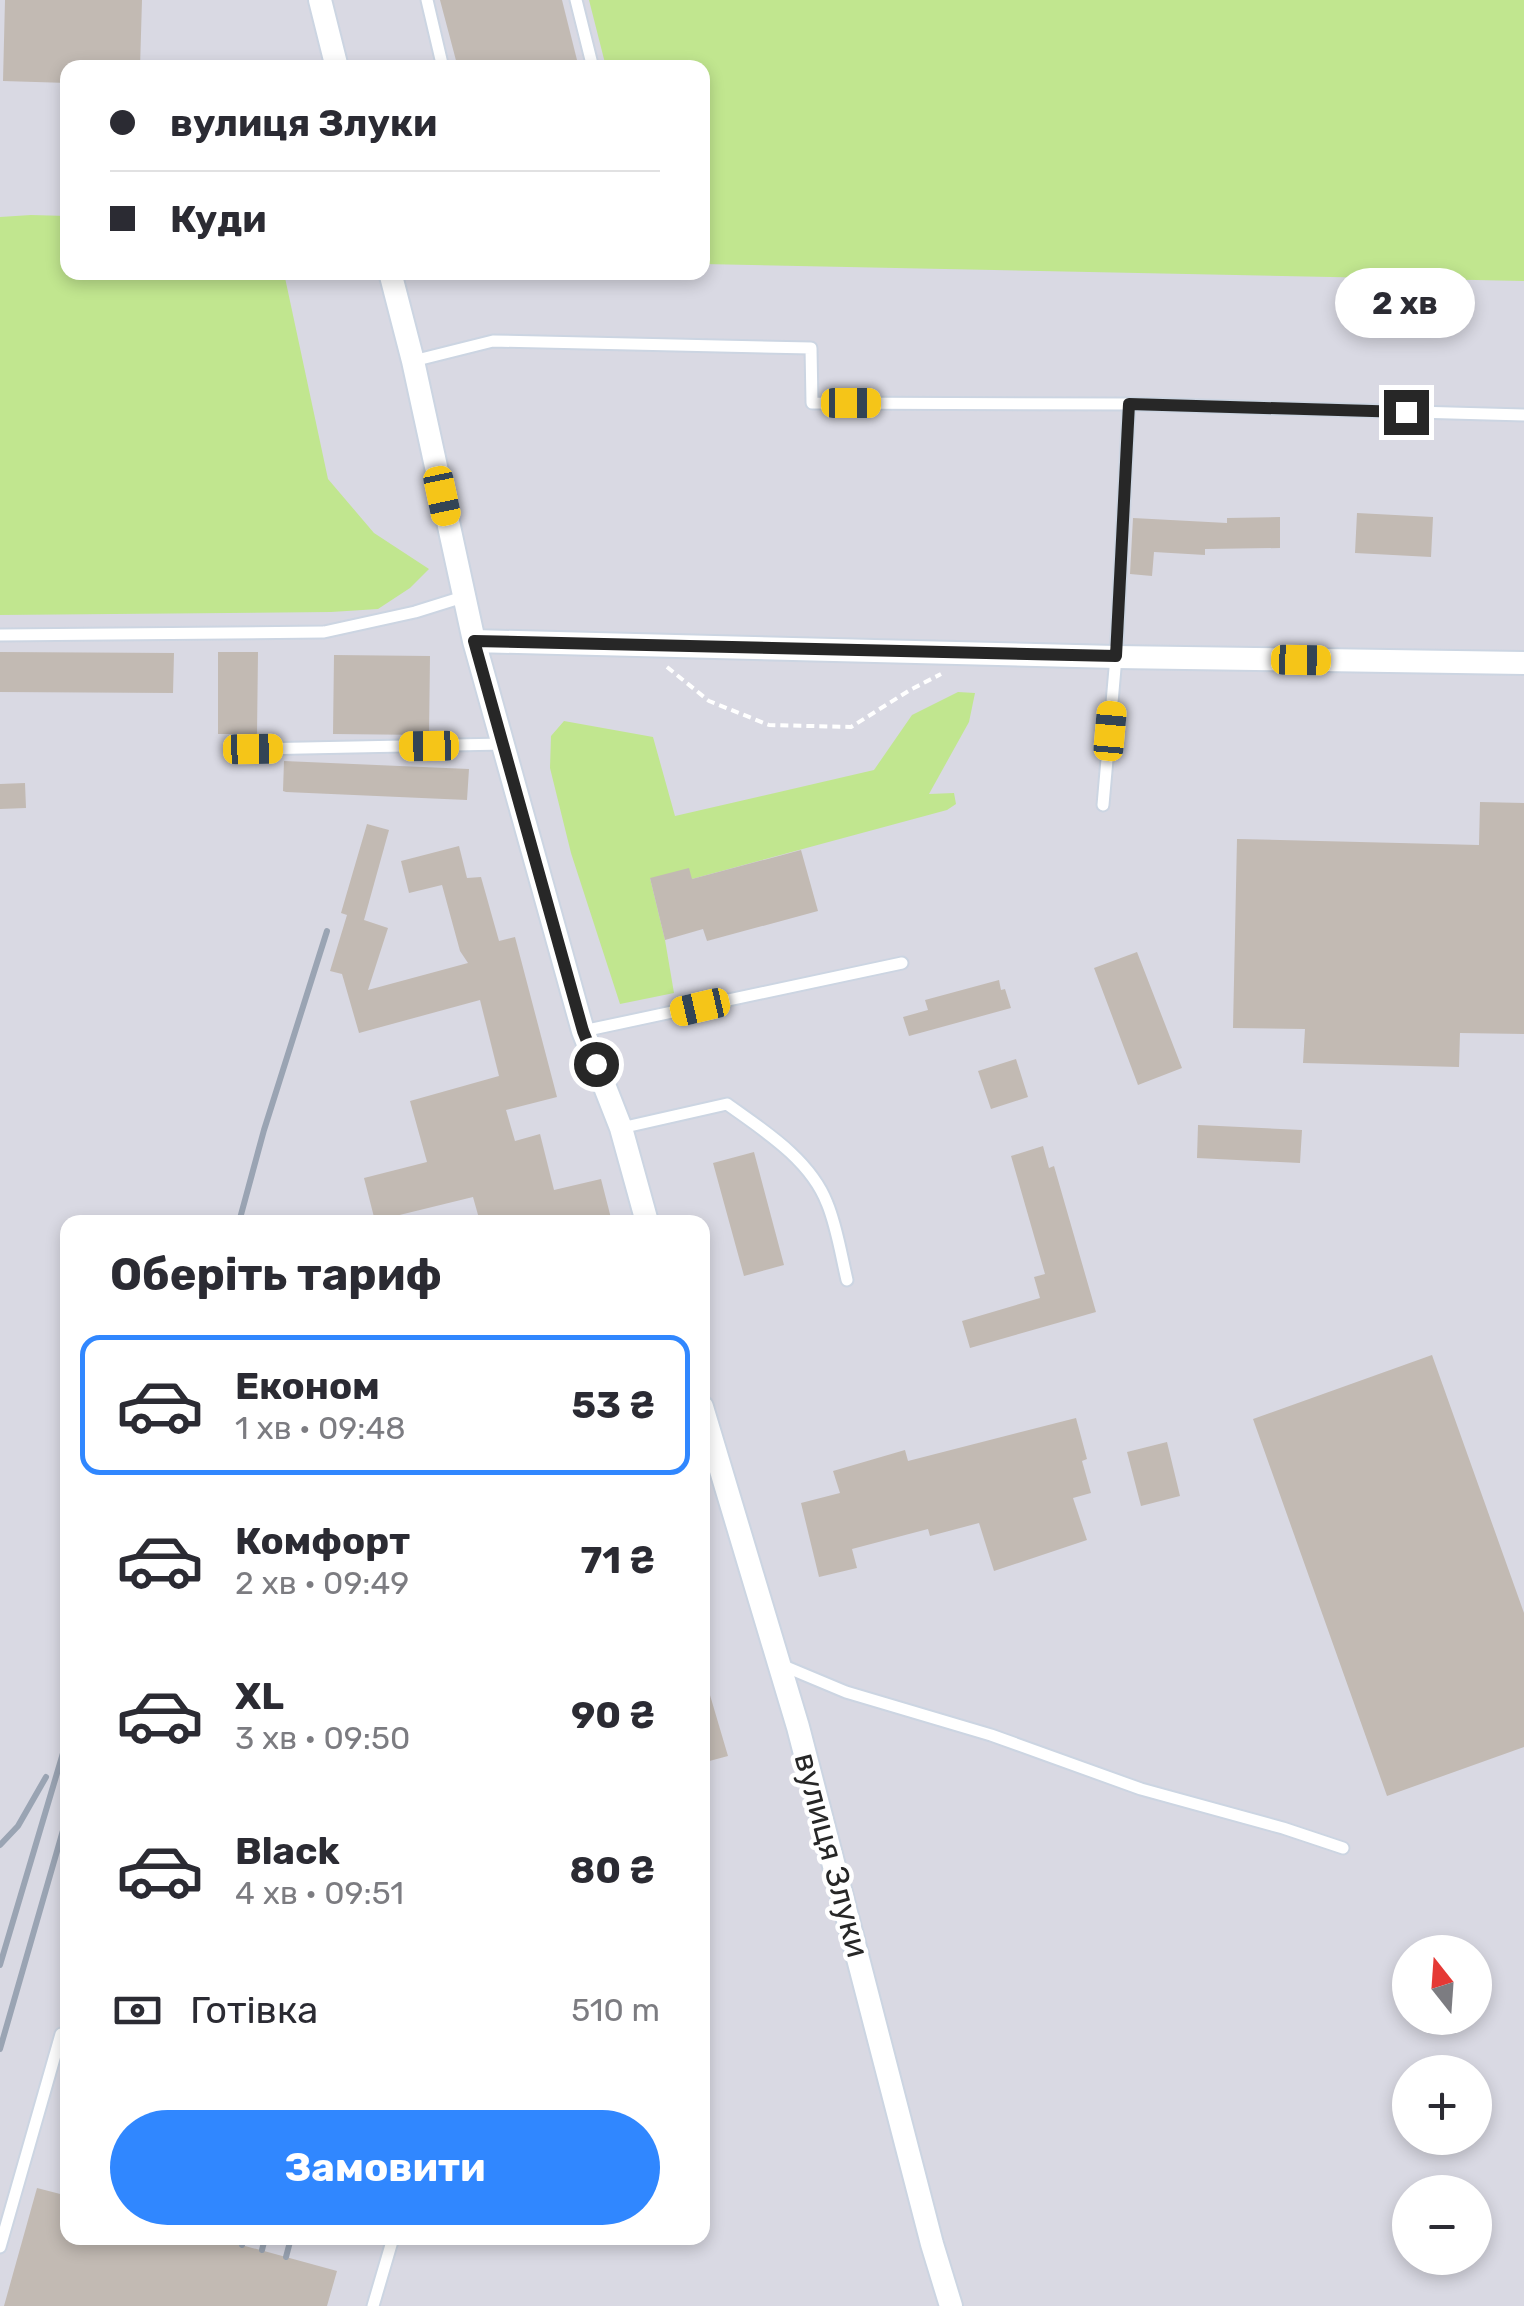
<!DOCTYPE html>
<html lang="uk">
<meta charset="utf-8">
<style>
body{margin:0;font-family:Rubik,sans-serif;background:#f2f2f3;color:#2b2b33;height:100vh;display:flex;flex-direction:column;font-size:38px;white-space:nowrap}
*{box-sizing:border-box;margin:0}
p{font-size:32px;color:#7c7c81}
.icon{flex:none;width:55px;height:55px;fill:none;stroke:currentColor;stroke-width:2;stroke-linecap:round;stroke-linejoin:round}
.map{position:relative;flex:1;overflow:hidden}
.drawer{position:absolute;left:60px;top:1215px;width:650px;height:1030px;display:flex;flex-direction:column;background:#fff;border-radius:20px;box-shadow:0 5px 15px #0003}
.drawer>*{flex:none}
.guide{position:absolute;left:60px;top:60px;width:650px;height:220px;border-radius:20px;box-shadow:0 5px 15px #0003;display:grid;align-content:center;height:220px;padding:0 50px;background:#fff}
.needle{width:65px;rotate:343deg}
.tools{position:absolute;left:1392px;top:1935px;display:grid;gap:20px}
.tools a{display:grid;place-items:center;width:100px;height:100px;border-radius:50%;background:#fff;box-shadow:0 5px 15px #0003;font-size:50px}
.end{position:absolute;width:45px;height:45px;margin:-22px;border:12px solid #272727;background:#fff;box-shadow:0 0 0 5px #fff}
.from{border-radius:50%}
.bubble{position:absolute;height:70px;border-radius:35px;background:#fff;box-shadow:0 5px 15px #0003;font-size:32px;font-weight:700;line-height:70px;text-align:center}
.car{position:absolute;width:30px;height:60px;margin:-30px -15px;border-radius:12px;box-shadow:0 0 8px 2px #0007;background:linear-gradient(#f5c518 24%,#345 0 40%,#f5c518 0 76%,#345 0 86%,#f5c518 0)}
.guide b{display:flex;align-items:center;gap:35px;height:95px;font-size:38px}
.guide b+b{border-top:2px solid #e1e1e2}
.guide i{width:25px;height:25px;background:#2b2b33}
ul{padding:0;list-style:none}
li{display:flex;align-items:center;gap:30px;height:140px;margin:0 20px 15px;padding:0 30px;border:5px solid transparent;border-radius:20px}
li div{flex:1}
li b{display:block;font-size:38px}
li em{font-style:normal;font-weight:700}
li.current{border-color:#3087ff}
li>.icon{width:90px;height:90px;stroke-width:1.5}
h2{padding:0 50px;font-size:45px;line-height:120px}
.pay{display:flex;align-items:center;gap:25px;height:110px;padding:0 50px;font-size:38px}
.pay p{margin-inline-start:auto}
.primary-button{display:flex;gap:20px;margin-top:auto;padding:20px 50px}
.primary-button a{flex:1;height:115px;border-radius:60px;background:#3087ff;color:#fff;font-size:40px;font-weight:700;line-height:115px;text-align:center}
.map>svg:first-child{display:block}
.industrial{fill:#d9d9e3;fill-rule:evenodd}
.green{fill:#c1e68f}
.building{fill:#c2bab3}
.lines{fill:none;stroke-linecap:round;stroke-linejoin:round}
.lane-casing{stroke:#ccd5e2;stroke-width:15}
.street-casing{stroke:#ccd5e2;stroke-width:26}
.path{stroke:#fff;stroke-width:4;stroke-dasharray:8 5;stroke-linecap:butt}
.lane{stroke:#fff;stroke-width:11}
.street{stroke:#fff;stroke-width:22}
.rail{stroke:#9aa4b3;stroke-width:6}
.route{stroke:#272727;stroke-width:12}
.labels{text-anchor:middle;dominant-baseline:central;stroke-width:9;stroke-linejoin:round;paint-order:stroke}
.street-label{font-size:32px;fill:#272727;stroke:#fff}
</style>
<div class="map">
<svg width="1524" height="2306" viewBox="0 0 1524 2306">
<rect width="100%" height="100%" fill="#ebded7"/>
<path class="industrial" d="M0,0H1524V2306H0ZM68,68H702V272H68ZM68,1222H702V2238H68ZM1410,1952H1475V2018H1410ZM1410,2072H1475V2138H1410ZM1410,2192H1475V2258H1410Z"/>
<path class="green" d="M589,0H1524V281L703,264L702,68L606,67Z
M31,215L67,216L68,272L284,273L328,479L374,533L429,569L410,588L378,609L331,612L0,615V217Z
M958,692L975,693L969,722L929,794L954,793L956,804L947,810L692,879L650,878L665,940L674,993L620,1004L571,853L550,768L551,736L564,721L653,737L675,816L874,770L912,715Z"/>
<path class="building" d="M5,0H142L140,68H68V83L3,81Z
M440,0H562L579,68H458Z
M1357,513L1433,517L1431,557L1355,553Z
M1280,517V548L1205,549V555L1154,552L1152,576L1130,574L1133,518L1227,523V518Z
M0,652L174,653L173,693L0,692Z
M218,652H258L257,734H218Z
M334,655L430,656L429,735L333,734Z
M284,761L469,769L467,800L286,792L283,791Z
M25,783L26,808L0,809V784Z
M1480,802L1524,803V1034L1460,1033L1459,1067L1303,1063L1305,1029L1233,1028L1237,839L1479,845Z
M367,824L389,830L364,920L388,928L368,990L468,963L460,951L442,885L409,893L401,861L459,846L467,878L481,877L499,941L515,937L557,1097L506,1110L515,1141L540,1134L554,1190L601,1179L612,1222H480L473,1197L375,1221L364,1178L427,1162L410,1101L499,1076L480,1000L359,1033L342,974L330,971L347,915L341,913Z
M801,850L818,911L707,941L703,929L665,940L650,878L689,868L692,879Z
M1137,952L1182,1068L1138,1085L1094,968Z
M999,980L1001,990L1005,989L1011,1008L909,1036L903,1017L928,1010L925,1000Z
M1016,1059L1028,1097L991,1109L978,1071Z
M1198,1125L1302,1130L1300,1163L1197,1158Z
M1043,1146L1049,1168L1054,1166L1096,1312L970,1348L962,1321L1040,1298L1034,1277L1045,1274L1011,1156Z
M754,1152L784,1265L744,1276L713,1163Z
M1432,1355L1524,1613V1747L1387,1796L1253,1419Z
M1076,1418L1087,1459L1082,1461L1091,1493L1073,1498L1087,1540L994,1571L979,1523L930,1536L928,1529L852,1549L857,1568L819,1577L801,1503L840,1493L833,1471L905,1450L908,1461Z
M1167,1442L1180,1496L1141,1506L1127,1452Z
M707,1685L728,1756L702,1763V1686Z
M37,2188L68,2196V2238H216L337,2271L327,2306H4Z"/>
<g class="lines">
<defs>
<path id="lane" d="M427,0L443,68
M576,0L593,68
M413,361L493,341L811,348L812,403L1129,404L1524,415
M0,635L324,632L415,612L463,597
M253,749L504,744
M1103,805L1116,657L1129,404
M583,1031L902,963
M621,1128L727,1104C763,1130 810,1159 827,1203C837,1227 841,1255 847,1280
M779,1664L846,1692L991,1735L1141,1789L1283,1828L1343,1848
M0,2247L61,2034
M373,2306L393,2238"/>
<path id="street" d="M320,0L337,68
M390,272L413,361L474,641L583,1031L621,1128L647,1222
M474,641L1116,657L1524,663
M702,1407L798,1727L932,2244L951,2306"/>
</defs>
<use href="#lane" class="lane-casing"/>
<use href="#street" class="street-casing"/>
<path class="path" d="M667,667L709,701L769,725L851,727L910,690L941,674"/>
<use href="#lane" class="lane"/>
<use href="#street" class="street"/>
<path class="rail" d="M239,1222L264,1130L327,931
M0,1845L18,1826L46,1777
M0,1965L66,1743
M0,2049L68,1813
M242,2245L244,2238
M262,2250L265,2238
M286,2257L291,2238"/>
</g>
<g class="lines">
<path class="route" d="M596,1064L583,1031L474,641L1116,656L1129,404L1406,412"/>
</g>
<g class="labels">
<g class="street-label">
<text transform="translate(832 1855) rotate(75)">вулиця Злуки</text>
</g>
</g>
</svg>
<div class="tools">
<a><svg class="needle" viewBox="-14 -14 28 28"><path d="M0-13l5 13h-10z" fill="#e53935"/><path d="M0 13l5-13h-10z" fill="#7c7c81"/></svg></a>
<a>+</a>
<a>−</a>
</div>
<i class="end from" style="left:596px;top:1064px"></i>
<i class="end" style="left:1406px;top:412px"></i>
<div class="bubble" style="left:1335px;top:268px;width:140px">2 хв</div>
<i class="car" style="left:851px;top:403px;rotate:90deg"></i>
<i class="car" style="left:442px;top:496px;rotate:168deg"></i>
<i class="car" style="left:1301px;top:660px;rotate:91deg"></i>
<i class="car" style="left:1110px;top:731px;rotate:5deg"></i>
<i class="car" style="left:429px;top:746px;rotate:269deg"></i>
<i class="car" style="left:253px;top:749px;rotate:89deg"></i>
<i class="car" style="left:700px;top:1007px;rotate:257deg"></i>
<div class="guide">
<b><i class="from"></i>вулиця Злуки</b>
<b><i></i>Куди</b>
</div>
<section class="drawer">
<h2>Оберіть тариф</h2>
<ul>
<li class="current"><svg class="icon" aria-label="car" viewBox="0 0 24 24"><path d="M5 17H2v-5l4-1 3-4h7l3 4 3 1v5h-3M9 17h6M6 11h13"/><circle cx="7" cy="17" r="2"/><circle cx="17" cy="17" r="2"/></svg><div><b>Економ</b><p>1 хв · 09:48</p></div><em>53 ₴</em></li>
<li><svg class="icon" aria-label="car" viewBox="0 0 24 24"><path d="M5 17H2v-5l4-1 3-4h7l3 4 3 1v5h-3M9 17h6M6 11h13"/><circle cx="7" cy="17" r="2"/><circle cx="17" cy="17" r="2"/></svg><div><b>Комфорт</b><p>2 хв · 09:49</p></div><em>71 ₴</em></li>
<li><svg class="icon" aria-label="car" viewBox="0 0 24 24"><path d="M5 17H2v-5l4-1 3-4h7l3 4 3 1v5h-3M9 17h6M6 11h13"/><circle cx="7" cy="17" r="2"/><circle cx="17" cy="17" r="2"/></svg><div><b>XL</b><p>3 хв · 09:50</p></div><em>90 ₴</em></li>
<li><svg class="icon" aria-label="car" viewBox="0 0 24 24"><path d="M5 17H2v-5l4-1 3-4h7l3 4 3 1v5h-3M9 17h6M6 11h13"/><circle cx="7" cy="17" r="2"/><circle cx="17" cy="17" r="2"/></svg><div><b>Black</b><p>4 хв · 09:51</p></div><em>80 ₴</em></li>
</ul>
<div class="pay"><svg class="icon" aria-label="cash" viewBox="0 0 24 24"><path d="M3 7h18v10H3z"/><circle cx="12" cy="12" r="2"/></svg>Готівка<p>510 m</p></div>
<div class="primary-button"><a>Замовити</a></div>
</section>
</div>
